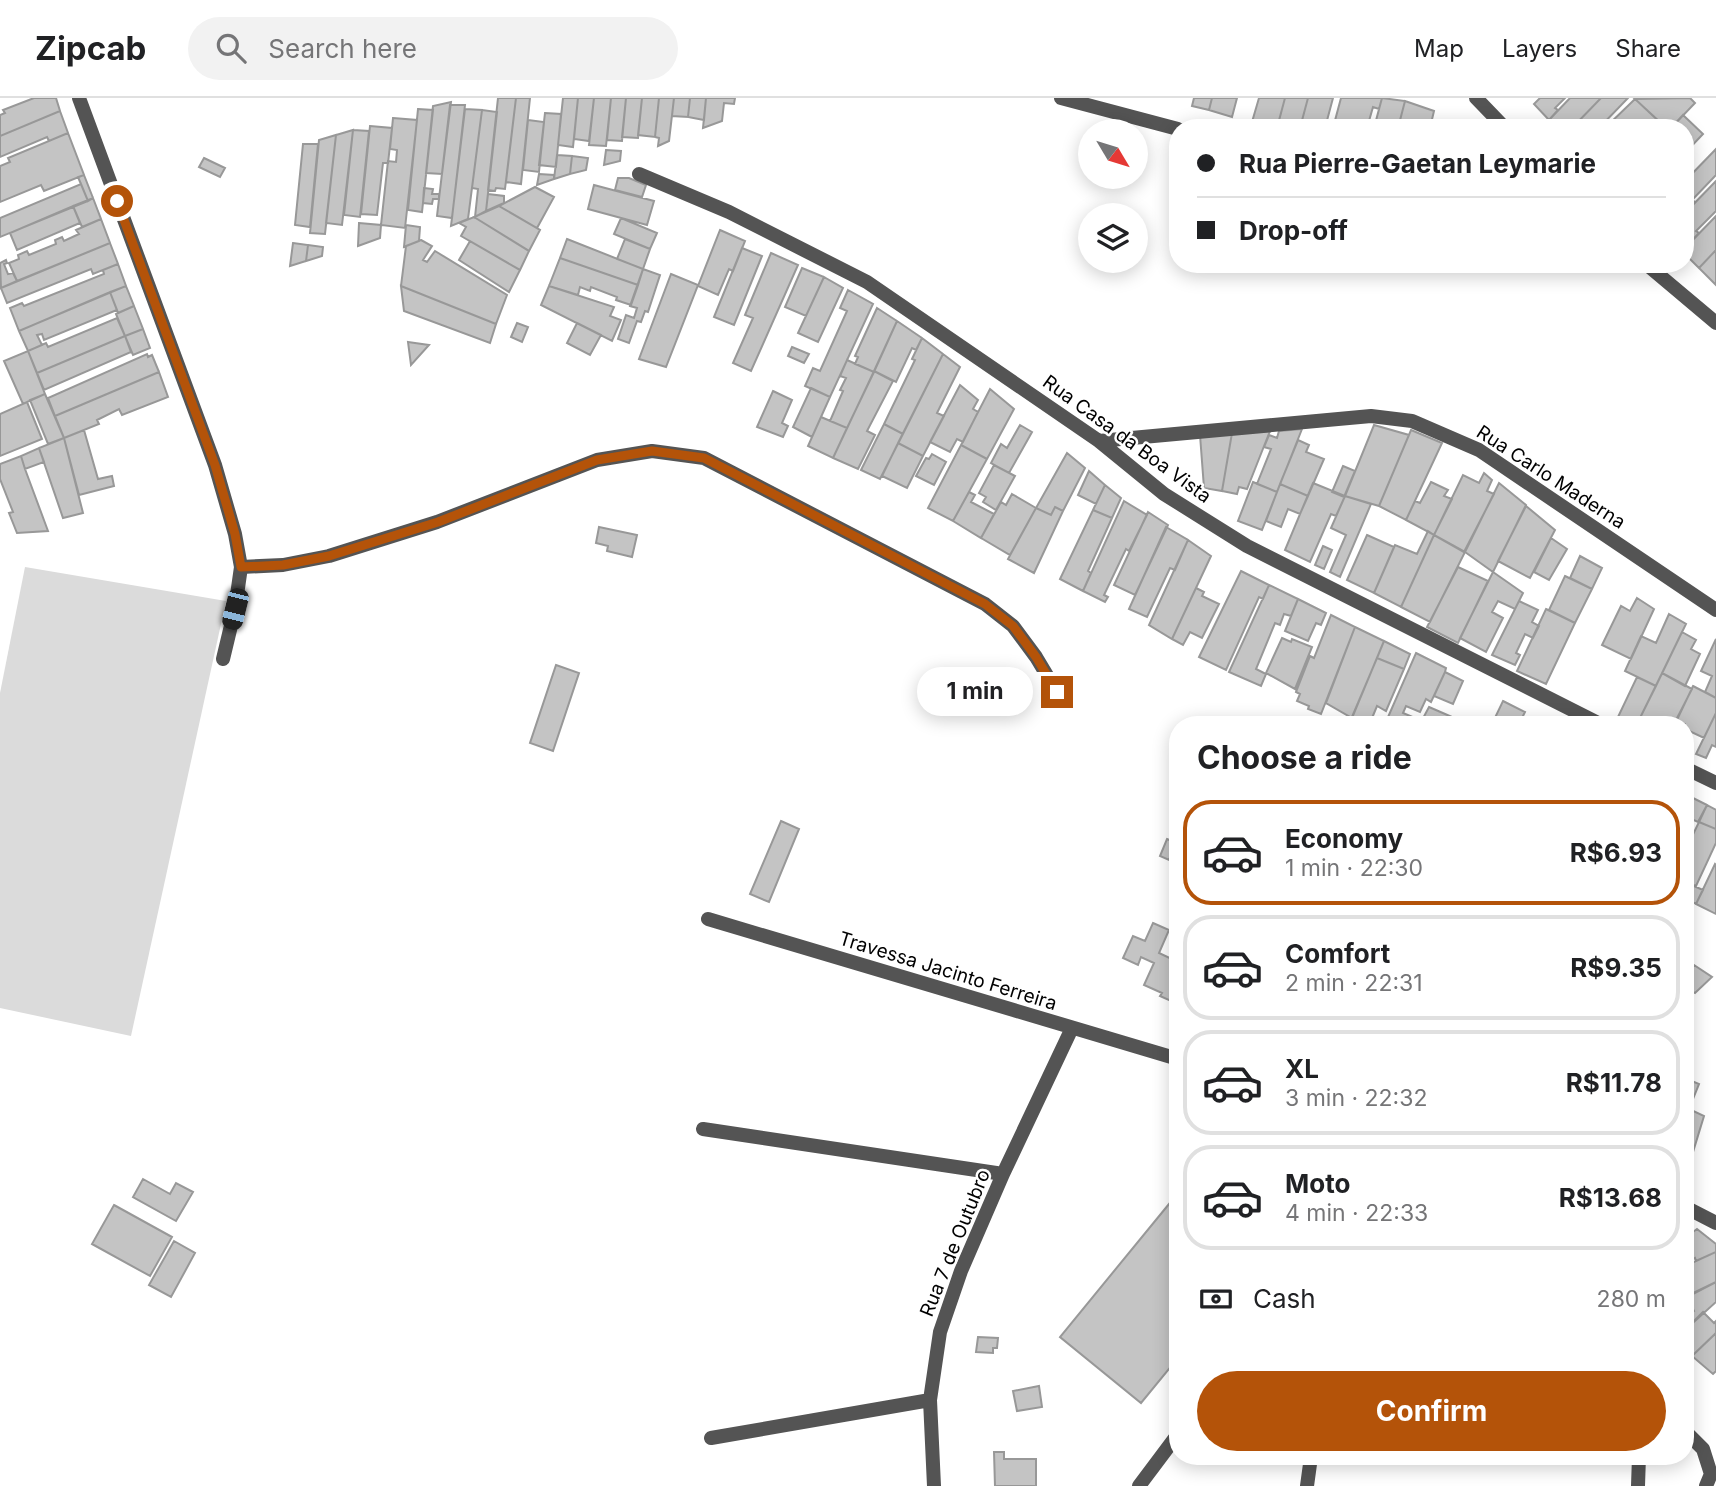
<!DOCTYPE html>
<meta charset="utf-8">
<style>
body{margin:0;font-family:Inter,sans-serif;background:#f2f2f2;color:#202124;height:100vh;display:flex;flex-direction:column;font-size:26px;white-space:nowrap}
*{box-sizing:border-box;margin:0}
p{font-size:23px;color:#757577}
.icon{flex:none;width:38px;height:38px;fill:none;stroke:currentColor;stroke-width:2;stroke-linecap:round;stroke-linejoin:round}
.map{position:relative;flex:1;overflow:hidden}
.drawer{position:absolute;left:1169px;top:618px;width:525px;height:749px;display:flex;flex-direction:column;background:#fff;border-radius:28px;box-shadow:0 4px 18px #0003}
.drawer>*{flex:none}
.banner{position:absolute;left:1169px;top:21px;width:525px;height:154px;border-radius:28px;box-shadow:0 4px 18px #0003;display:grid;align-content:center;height:154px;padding:0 28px;background:#fff}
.needle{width:46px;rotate:128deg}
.tools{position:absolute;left:1078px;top:21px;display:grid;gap:14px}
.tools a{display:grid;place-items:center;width:70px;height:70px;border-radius:50%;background:#fff;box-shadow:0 4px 18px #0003;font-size:35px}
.end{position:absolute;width:32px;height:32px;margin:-16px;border:9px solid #b45309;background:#fff;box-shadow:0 0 0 4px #fff}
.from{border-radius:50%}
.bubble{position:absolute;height:49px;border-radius:24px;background:#fff;box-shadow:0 4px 18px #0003;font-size:23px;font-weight:700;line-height:49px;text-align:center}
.car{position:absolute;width:21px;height:42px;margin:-21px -10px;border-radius:9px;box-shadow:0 0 5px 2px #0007;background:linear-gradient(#222 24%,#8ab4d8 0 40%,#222 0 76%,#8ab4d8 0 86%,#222 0)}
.banner b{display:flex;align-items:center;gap:24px;height:66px;font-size:26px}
.banner b+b{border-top:2px solid #e0e0e0}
.banner i{width:18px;height:18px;background:#202124}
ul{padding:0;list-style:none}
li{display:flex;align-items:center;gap:21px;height:105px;margin:0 14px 10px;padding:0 14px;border:4px solid #e0e0e0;border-radius:28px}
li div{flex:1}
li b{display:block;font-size:26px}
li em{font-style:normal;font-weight:700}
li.active{border-color:#b45309}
li>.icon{width:63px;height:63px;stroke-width:1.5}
h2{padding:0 28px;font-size:32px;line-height:84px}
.pay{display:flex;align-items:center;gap:18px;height:77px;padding:0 28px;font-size:26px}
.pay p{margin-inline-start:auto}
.action{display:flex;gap:14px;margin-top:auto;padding:14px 28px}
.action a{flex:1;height:80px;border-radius:42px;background:#b45309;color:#fff;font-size:28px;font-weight:700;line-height:80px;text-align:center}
header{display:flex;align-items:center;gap:42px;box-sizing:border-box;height:98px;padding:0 35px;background:#fff;border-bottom:2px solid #e0e0e0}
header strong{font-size:33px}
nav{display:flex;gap:38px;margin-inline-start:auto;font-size:24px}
.search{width:490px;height:63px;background:#f2f2f2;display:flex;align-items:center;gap:18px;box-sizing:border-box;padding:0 24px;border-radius:38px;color:#757577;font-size:26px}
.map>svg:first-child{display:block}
.green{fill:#dbdbdb}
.building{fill:#c4c4c4;stroke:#989898;stroke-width:2}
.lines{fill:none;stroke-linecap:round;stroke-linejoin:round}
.service{stroke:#545454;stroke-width:14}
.minor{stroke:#545454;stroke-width:14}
.route{stroke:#b45309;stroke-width:9}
.labels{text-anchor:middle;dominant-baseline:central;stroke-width:5;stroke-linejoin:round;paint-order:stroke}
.street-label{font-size:19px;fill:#000;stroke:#fff}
</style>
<header>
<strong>Zipcab</strong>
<div class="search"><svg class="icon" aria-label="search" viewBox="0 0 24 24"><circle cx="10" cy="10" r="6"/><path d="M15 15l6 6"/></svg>Search here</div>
<nav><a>Map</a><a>Layers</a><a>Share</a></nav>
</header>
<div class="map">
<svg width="1716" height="1388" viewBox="0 0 1716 1388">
<rect width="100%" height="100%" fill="#fff"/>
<path class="green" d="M25,469L226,503L131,938L0,910V595Z"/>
<path class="building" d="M34,0H56L60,13L0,38V17L5,15L3,12Z
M498,0H516L505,91L496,90L495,93L488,92Z
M516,0H530L521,86L506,84Z
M563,0H578L573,49L558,47Z
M578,0H594L589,43L574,41Z
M594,0H611L606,48L589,47Z
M611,0H626L622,43L607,42Z
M626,0H642L638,40L622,39Z
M642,0H659L655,39L638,37Z
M659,0H674L669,43L658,48L659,40L655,39Z
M674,0H690L688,19L672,18Z
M690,0H706L704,22L688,19Z
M706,0H735L734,6L724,5L722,23L703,30Z
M1194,0H1212L1209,12L1192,8Z
M1212,0H1237L1232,19L1209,12Z
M1259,0H1285L1277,30L1252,24Z
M1285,0H1308L1300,30H1277Z
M1308,0H1333L1325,30H1300Z
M1341,0H1382L1379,11L1373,9L1367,30H1333Z
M1382,0L1405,3L1398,30H1374Z
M1540,0H1565L1555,10L1558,12L1549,22L1534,6Z
M1570,0H1601L1572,30H1558L1549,22Z
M1601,0H1628L1599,30H1572Z
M1690,0L1695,5L1671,30H1666L1635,1Z
M1635,1L1663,27L1661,30H1605Z
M1405,3L1434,13L1430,30H1398Z
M451,4L442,76L426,75L433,8Z
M450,7H465L452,120L437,118Z
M418,11L433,12L422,114L408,112Z
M465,11L482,12L468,121L451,128Z
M482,12L497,14L486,113L475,119L478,91L472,90Z
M60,13L68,35L49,43L47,39L0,59V38Z
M545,15L561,16L556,69L539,67Z
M1683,17L1703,36L1685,55V30H1671Z
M393,20L417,22L405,130L381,127L388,63L396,64L397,52L390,51Z
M528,22L544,24L539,74L523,72Z
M370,28L392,30L388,65H383L377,117L361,116Z
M353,32L342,127L326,125L336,37Z
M353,32L369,33L360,119L344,117Z
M68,35L84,77L44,93L41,87L0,104V68L10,64L8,60Z
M336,37L325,136L310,135L319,42Z
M303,46H318L310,129L295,127Z
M1716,51V77L1692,102L1695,104L1685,115V83Z
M606,52L621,53L620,63L604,67Z
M557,57L572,58L570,76L554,81Z
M572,58L588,60L586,72L570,76Z
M204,60L225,70L220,79L199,69Z
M539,76L554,77V81L537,87Z
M84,77L93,100L88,103L78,79Z
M618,80H629L646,87L642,99L615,92Z
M1716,83V113L1696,133L1699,135L1685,150V115Z
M81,86L88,103L0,139V120Z
M594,87L654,103L647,127L588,111Z
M535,89L554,99L537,130L499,108Z
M424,90L433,91L432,96H439V101H433L432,106L423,105Z
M488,96L504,98V105L486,113Z
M93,100L101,121L82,129L73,108Z
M73,108L80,125L17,152L10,135Z
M499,108L540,132L529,153L474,119Z
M1716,118V152L1699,170L1685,156V150Z
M474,119L529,153L520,172L461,138L466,129L459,125Z
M621,120L657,135L650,151L614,136Z
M101,121L110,145L17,183L9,165L19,161L18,157L27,153L29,157L56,146L55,142L62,139L64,143L79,136L76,132Z
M359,125L381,127L380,140L358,148Z
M406,127L420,129L419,143L404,149Z
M720,132L745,143L733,173L729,171L718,197L698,188Z
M567,141L643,171L638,187L560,160Z
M625,141L650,151L643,171L617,161Z
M421,142L432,148L423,162L427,164L435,153L507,197L496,226L401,188L406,148Z
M470,143L520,172L509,194L459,162Z
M110,145L118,166L93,176L91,171L7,205L1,190Z
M293,145L308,147L306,163L290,168Z
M308,147L323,149L322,158L306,163Z
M742,150L762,158L734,227L714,219Z
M1716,152V187L1699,170Z
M771,155L798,167L751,273L733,265L753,220L745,217Z
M560,160L638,187L631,207L616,202L617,199L591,189L590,193L580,189L578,197L549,188Z
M6,162L7,165L4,166L8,176L13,175L17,183L1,190L0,165Z
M118,166L126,188L19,233L10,210L22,205L24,208L104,176L103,172Z
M802,170L824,179L806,218L785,209Z
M643,171L660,177L648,214L645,213L641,224L637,223L629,245L618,241L626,217L634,220L637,210L630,208Z
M671,176L698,187L666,269L639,261Z
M824,179L843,190L818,244L798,235Z
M126,188L134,208L118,215L110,194Z
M401,188L496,226L490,245L404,213Z
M549,188L614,209L610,218L621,222L612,243L541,207Z
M848,192L873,206L830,299L805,288L813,270L820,273L847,213L840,210Z
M110,194L117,212L44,242L42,236L37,237L42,247L28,253L19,233Z
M134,208L143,231L125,238L116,216Z
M877,210L897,223L874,274L855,266L858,259L855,258Z
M117,220L125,238L37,275L28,253L46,245L48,249Z
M897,223L922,240L916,252L912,250L896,284L874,273Z
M517,225L528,229L522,244L511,239Z
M577,225L601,237L590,257L567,245Z
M143,231L150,250L133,257L125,238Z
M125,238L131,254L44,292L37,275Z
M922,240L943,256L903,336L884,326L915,262L912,261Z
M408,244L429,247L411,267Z
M792,249L809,256L804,265L788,258Z
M28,253L45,296L23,306L4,263Z
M147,256L148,259L152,257L159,274L55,318L48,300Z
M943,256L960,269L937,315L944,318L923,358L898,345Z
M847,262L874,274L847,330L830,323L843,293L840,292L846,280L840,278Z
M874,273L893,283L867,333L875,337L858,371L833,360Z
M159,274L168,299L122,317L119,311L97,322L99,326L64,340L55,318Z
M960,287L978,302L973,311L978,314L963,344L957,341L950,354L930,344Z
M811,290L830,299L812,339L793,329Z
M990,291L1014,311L987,361L961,347Z
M773,293L792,302L782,325L788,328L783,339L757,329Z
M45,296L64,340L48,346L30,302Z
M27,304L42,341L0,358V316Z
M821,319L847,330L833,360L808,348Z
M884,326L903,336L880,381L861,372Z
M1020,327L1032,334L1009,375L991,365L1001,346L1007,350Z
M1374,327L1409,337L1379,408L1345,398Z
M1302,331L1277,394L1257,386L1271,351L1264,349L1269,337L1277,340L1279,333Z
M84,332L98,381L112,378L114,388L79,397L64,340Z
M1411,332L1442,345L1406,422L1379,408Z
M1270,333L1247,391L1239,389L1237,396L1222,393L1232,335Z
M1232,335L1222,393L1204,390L1200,337Z
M64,340L83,415L63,420L39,350Z
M1298,342L1309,347L1306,354L1324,361L1308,398L1280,386Z
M898,345L923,358L907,390L882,378Z
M961,347L987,361L953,423L928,410Z
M39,350L44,364L25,371L21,358Z
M1067,355L1085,370L1063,413L1055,409L1051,417L1036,410Z
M932,356L946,364L934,387L916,378L926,360L929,361Z
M21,358L25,371L48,433L17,435L9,415L13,414L0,381V366Z
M994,367L1015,378L996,412L983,404L986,399L979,395Z
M1343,368L1355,373L1344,399L1332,394Z
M1089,373L1105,387L1096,406L1078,397Z
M1484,375L1492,382L1487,393L1494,396L1464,454L1434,437L1463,377L1479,385Z
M1253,384L1277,394L1262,432L1238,423Z
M1431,384L1448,392L1444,398L1452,401L1434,437L1406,422L1415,403L1420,405Z
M1313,385L1345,398L1336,418L1331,416L1310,464L1285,452Z
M1499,385L1526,407L1493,474L1465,454Z
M1280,386L1308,398L1300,416L1288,411L1281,429L1266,423Z
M1105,387L1121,400L1112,420L1093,412Z
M969,394L975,397L971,404L994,416L981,440L953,423Z
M1012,396L1036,410L1010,457L981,440L1001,404L1006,407Z
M1345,398L1371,406L1340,479L1330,474L1346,437L1331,430Z
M1124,403L1147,417L1129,453L1126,451L1104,497L1108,499L1105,504L1083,493Z
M1526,408L1555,432L1530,480L1498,463Z
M1055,409L1063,413L1034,475L1008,461L1036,410L1051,417Z
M1093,412L1112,420L1088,473L1091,475L1083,493L1060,481Z
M1148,414L1168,427L1135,497L1114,487Z
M599,429L637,437L632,459L607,453L608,448L596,445Z
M1166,429L1188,442L1175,472L1170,470L1147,519L1129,511Z
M1428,433L1434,437L1401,509L1374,495L1395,447L1417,456Z
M1367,437L1394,449L1374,495L1347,482Z
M1434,437L1465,454L1430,524L1401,509Z
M1551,440L1567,451L1549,482L1534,474Z
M1188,442L1211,458L1172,541L1149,527Z
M1323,448L1332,452L1324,471L1315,467Z
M1580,458L1602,470L1592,491L1570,480Z
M1458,469L1488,483L1458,545L1427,529Z
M1241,473L1269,487L1263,501L1259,499L1226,572L1199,559Z
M1493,474L1523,495L1515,511L1498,503L1492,514L1503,520L1486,554L1460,540Z
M1565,478L1592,491L1575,525L1549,512Z
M1269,487L1298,501L1291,518L1284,516L1280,527L1275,525L1256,571L1266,576L1261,588L1229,574Z
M1196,490L1204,494L1202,498L1219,506L1202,540L1190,534L1183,547L1172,541Z
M1637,500L1654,511L1631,561L1602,547L1621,508L1630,513Z
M1298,501L1326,515L1321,527L1316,525L1308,543L1285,533Z
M1519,503L1538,512L1532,524L1539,528L1533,540L1525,536L1516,555L1520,557L1515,567L1492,557Z
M1546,511L1575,525L1546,586L1517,573Z
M1669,516L1686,526L1656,588L1625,573L1641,538L1656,545Z
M1331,517L1355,529L1321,616L1308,611L1309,608L1297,603L1300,596L1296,594L1310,558L1314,560Z
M1355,529L1384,543L1352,620L1326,605Z
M1682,534L1696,542L1691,551L1700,556L1685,588L1662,575Z
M1282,540L1291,544L1292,541L1312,549L1295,591L1266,575Z
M1716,541V600L1705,594L1712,578L1701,573Z
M1384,543L1410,556L1404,571L1377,560Z
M1416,555L1446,570L1445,574L1431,604L1426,601L1420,614L1406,608L1403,615L1422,623L1420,626H1385Z
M1377,560L1404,571L1386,613L1377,608L1370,625L1373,626H1349Z
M556,567L579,575L553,653L530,645Z
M1445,574L1463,583L1453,606L1434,598Z
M1662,575L1692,591L1674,626H1637Z
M1637,579L1656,588L1637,626H1634L1618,619Z
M1693,588L1716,600V615L1704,640L1685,631V626H1675Z
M1503,603L1525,614L1519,626H1492Z
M1429,609L1459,622L1457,626H1420Z
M1716,615V649L1712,647L1706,660L1696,656Z
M1685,696L1707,707L1698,724L1687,719L1685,724Z
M1707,707L1716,712V731L1699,724Z
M781,723L799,731L769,804L750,796Z
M1699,724L1716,731V745L1696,788L1685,784V753Z
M1167,741L1176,745L1169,762L1160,758Z
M1715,766L1716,767V816L1696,806Z
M1685,784L1703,792L1696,806L1685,800Z
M1153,825L1169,832L1159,855L1178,864V900L1173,898L1171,903L1160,898L1162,895L1144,887L1154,865L1141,859L1138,867L1123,860L1133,838L1145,843Z
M1694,867L1712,879L1695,895L1685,889V881Z
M1687,981L1699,986L1689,1011L1704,1018L1693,1054L1685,1050Z
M143,1081L170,1096L176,1085L193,1094L176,1123L133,1099Z
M1169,1106L1178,1113V1260L1141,1305L1060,1239Z
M114,1107L172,1139L150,1178L92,1146Z
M1697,1131L1716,1146V1154L1696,1163L1695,1160L1685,1165V1140Z
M174,1143L195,1155L171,1199L149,1187Z
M1716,1154V1184L1685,1199V1168Z
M1716,1184V1204L1685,1232V1221L1694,1213L1687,1199Z
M1703,1214L1714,1225L1716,1223V1235L1692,1258L1685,1250V1232Z
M1716,1235V1273L1713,1276L1692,1258Z
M978,1239L998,1240L997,1250H993V1255L976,1254Z
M1039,1288L1042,1309L1017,1313L1013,1293Z
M994,1354H1004V1361H1036V1388H995Z"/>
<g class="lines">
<path class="service" d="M241,469L283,467L329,458L437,424L597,362L652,353L704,360L985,506L1013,528L1036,559L1057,594
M1685,1333L1703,1351L1711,1376L1706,1388
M1306,1358L1310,1366L1307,1388
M1139,1388L1178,1336
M1638,1388L1639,1358"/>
<path class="minor" d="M79,0L215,367L235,436L241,469L235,511L223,561
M1061,0L1178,31
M1476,0L1505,30
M639,76L729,114L867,184L1099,343L1164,396L1247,448L1600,626
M1646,166L1716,225
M1099,343L1371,318L1412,323L1479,352L1716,512
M1685,670L1716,685
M708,821L1178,961
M703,1031L1003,1076
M1685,1109L1716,1125
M711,1340L930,1302
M934,1388L930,1302L940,1234L961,1173L1003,1076L1072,930"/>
</g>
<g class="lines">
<path class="route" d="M117,103L215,367L235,436L241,469L283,467L329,458L438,424L597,362L652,353L704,360L985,506L1013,528L1036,559L1057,594"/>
</g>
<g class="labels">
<g class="street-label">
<text transform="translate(1127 341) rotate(36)">Rua Casa da Boa Vista</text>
<text transform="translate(1551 379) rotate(33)">Rua Carlo Maderna</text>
<text transform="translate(948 873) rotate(17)">Travessa Jacinto Ferreira</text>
<text transform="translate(955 1145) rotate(-68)">Rua 7 de Outubro</text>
</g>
</g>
</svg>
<div class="tools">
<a><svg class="needle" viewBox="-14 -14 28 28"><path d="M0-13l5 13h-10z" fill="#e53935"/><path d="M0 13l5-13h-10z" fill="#757577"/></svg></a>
<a><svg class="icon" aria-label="layers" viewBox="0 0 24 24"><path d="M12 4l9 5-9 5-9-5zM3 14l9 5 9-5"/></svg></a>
</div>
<i class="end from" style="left:117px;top:103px"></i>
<i class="end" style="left:1057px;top:594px"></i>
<div class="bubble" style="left:917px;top:569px;width:116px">1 min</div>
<i class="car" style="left:235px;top:511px;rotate:194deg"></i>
<div class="banner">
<b><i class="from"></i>Rua Pierre-Gaetan Leymarie</b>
<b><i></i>Drop-off</b>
</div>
<section class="drawer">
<h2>Choose a ride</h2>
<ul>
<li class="active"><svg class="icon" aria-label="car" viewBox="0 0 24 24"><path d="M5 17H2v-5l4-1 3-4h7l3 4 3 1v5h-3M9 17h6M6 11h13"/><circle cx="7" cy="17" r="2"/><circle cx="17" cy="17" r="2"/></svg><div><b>Economy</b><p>1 min · 22:30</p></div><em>R$6.93</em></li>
<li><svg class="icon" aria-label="car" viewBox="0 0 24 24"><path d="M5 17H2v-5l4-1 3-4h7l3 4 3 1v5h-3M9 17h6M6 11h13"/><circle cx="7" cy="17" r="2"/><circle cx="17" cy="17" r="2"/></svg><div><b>Comfort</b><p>2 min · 22:31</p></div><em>R$9.35</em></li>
<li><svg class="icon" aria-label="car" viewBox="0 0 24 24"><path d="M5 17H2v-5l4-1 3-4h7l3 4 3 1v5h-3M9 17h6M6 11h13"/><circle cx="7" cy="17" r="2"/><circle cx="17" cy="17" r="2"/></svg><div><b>XL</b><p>3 min · 22:32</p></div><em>R$11.78</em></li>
<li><svg class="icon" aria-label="car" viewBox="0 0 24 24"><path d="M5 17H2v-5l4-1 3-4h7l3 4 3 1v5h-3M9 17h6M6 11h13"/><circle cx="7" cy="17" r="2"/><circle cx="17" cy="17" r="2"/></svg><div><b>Moto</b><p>4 min · 22:33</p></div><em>R$13.68</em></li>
</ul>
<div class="pay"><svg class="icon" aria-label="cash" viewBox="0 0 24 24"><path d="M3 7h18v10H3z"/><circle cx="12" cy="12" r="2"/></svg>Cash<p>280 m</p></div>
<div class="action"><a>Confirm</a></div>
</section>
</div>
